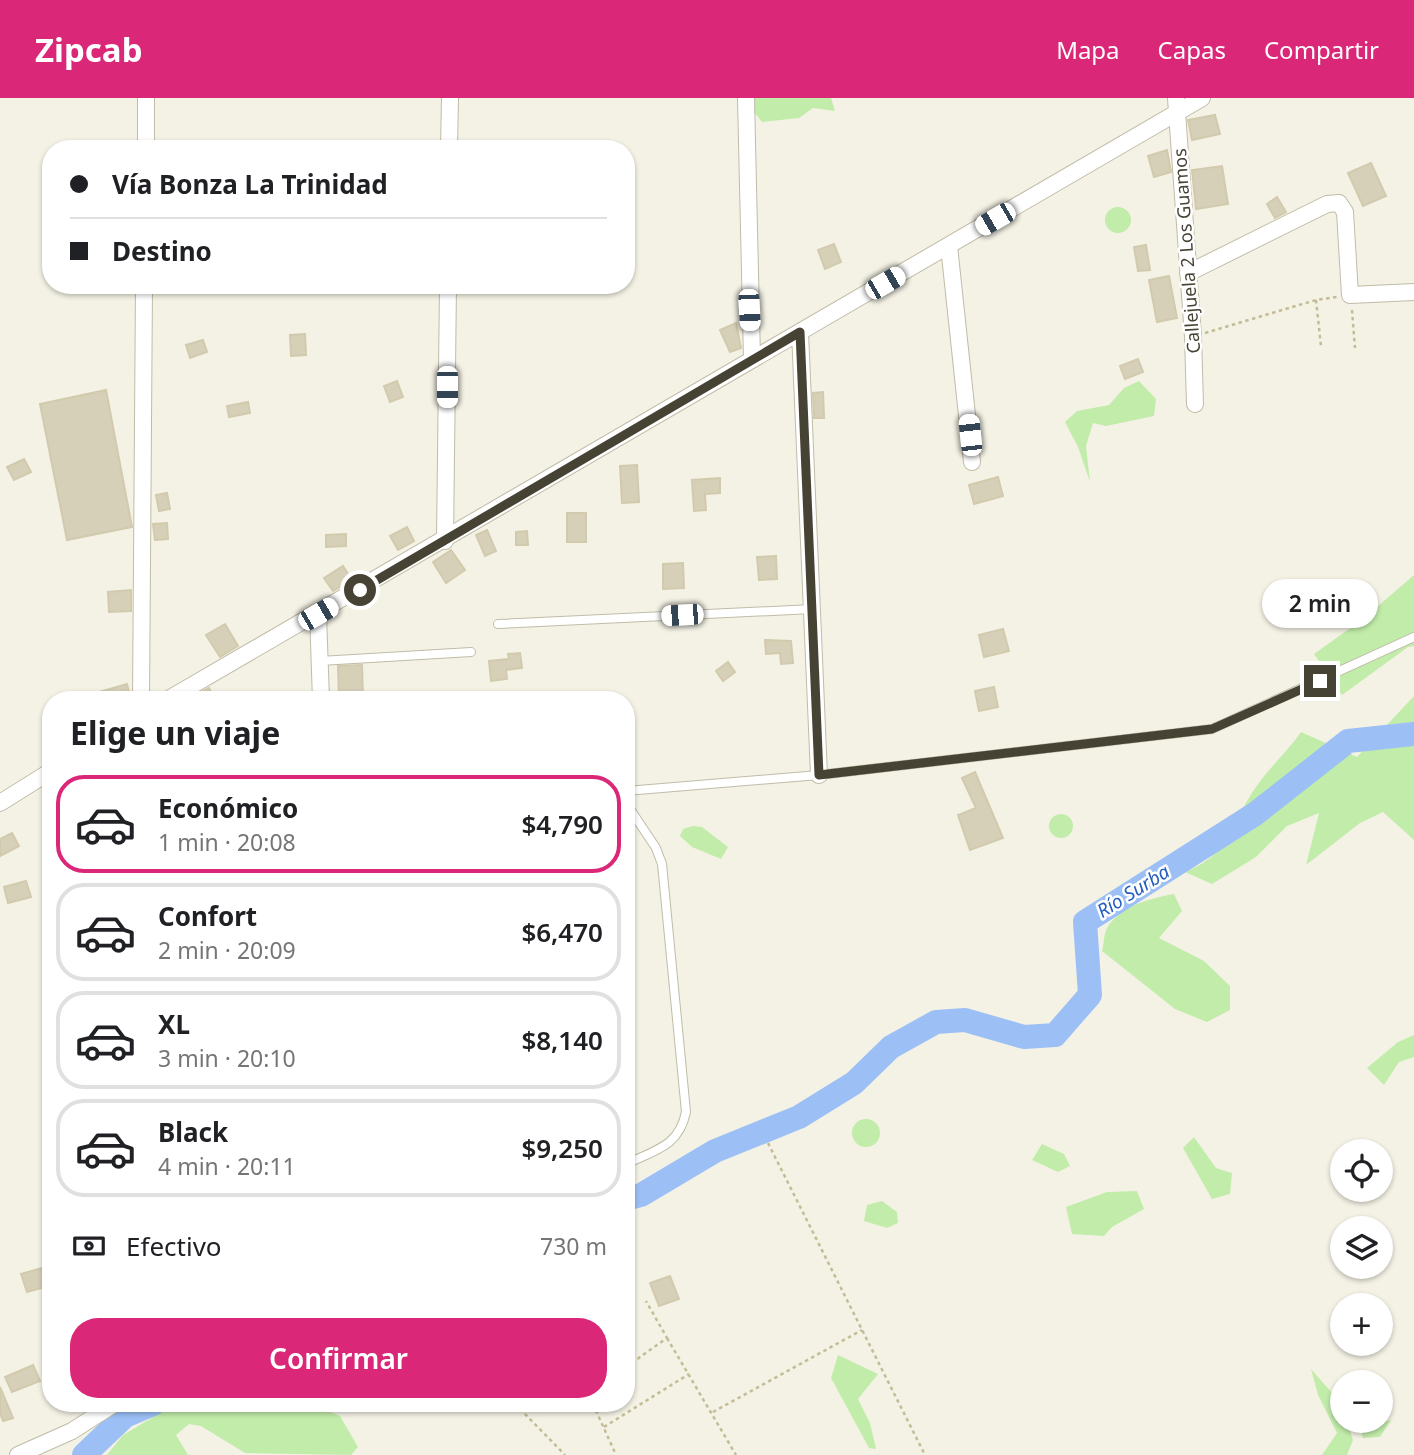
<!DOCTYPE html>
<html lang="es">
<meta charset="utf-8">
<style>
body{margin:0;font-family:"Noto Sans",sans-serif;background:#f2f2f2;color:#202124;height:100vh;display:flex;flex-direction:column;font-size:26px;white-space:nowrap}
*{box-sizing:border-box;margin:0}
p{font-size:23px;color:#757577}
.icon{flex:none;width:38px;height:38px;fill:none;stroke:currentColor;stroke-width:2;stroke-linecap:round;stroke-linejoin:round}
.map{position:relative;flex:1;overflow:hidden}
.details{position:absolute;left:42px;top:593px;width:593px;height:721px;display:flex;flex-direction:column;background:#fff;border-radius:28px;box-shadow:0 2px 5px #0004}
.details>*{flex:none}
.banner{position:absolute;left:42px;top:42px;width:593px;height:154px;border-radius:28px;box-shadow:0 2px 5px #0004;display:grid;align-content:center;height:154px;padding:0 28px;background:#fff}
.buttons{position:absolute;left:1330px;top:1041px;display:grid;gap:14px}
.buttons a{display:grid;place-items:center;width:63px;height:63px;border-radius:50%;background:#fff;box-shadow:0 2px 5px #0004;font-size:35px}
.end{position:absolute;width:32px;height:32px;margin:-16px;border:9px solid #474334;background:#fff;box-shadow:0 0 0 4px #fff}
.from{border-radius:50%}
.bubble{position:absolute;height:49px;border-radius:24px;background:#fff;box-shadow:0 2px 5px #0004;font-size:23px;font-weight:600;line-height:49px;text-align:center}
.car{position:absolute;width:21px;height:42px;margin:-21px -10px;border-radius:9px;box-shadow:0 0 5px 2px #0007;background:linear-gradient(#fff 24%,#345 0 40%,#fff 0 76%,#345 0 86%,#fff 0)}
.banner b{display:flex;align-items:center;gap:24px;height:66px;font-size:26px}
.banner b+b{border-top:2px solid #e0e0e0}
.banner i{width:18px;height:18px;background:#202124}
ul{padding:0;list-style:none}
li{display:flex;align-items:center;gap:21px;height:98px;margin:0 14px 10px;padding:0 14px;border:4px solid #e0e0e0;border-radius:28px}
li div{flex:1}
li b{display:block;font-size:26px}
li em{font-style:normal;font-weight:600}
li.on{border-color:#db2777}
li>.icon{width:63px;height:63px;stroke-width:1.5}
h2{padding:0 28px;font-size:32px;line-height:84px}
.pay{display:flex;align-items:center;gap:18px;height:77px;padding:0 28px;font-size:26px}
.pay p{margin-inline-start:auto}
.cta{display:flex;gap:14px;margin-top:auto;padding:14px 28px}
.cta a{flex:1;height:80px;border-radius:28px;background:#db2777;color:#fff;font-size:28px;font-weight:600;line-height:80px;text-align:center}
header{display:flex;align-items:center;gap:42px;box-sizing:border-box;height:98px;padding:0 35px;background:#db2777;color:#fff}
header strong{font-size:33px}
nav{display:flex;gap:38px;margin-inline-start:auto;font-size:24px}
.map>svg:first-child{display:block}
.green{fill:#c2ecaa}
.lines{fill:none;stroke-linecap:round;stroke-linejoin:round}
.river{stroke:#9cc0f6;stroke-width:24}
.building{fill:#d6d0b9;stroke:#d2caac;stroke-width:2}
.lane-casing{stroke:#c0bca7;stroke-width:10}
.street-casing{stroke:#c0bca7;stroke-width:18}
.path{stroke:#c3bc97;stroke-width:2.5;stroke-dasharray:3.5 3.5;stroke-linecap:butt}
.lane{stroke:#fff;stroke-width:8}
.street{stroke:#fff;stroke-width:16}
.route{stroke:#474334;stroke-width:9}
.labels{text-anchor:middle;dominant-baseline:central;stroke-width:5;stroke-linejoin:round;paint-order:stroke}
.street-label{font-size:18px;fill:#474334;stroke:#fff}
.water-label{font-size:19px;font-style:italic;fill:#255fbb;stroke:#fff}
</style>
<header>
<strong>Zipcab</strong>
<nav><a>Mapa</a><a>Capas</a><a>Compartir</a></nav>
</header>
<div class="map">
<svg width="1414" height="1357" viewBox="0 0 1414 1357">
<rect width="100%" height="100%" fill="#f4f2e5"/>
<path class="green" d="M753,0H831L835,13L813,10L799,20L762,24L751,10Z
M1105 122a13 13 0 1 1 26 0a13 13 0 1 1-26 0Z
M1139,283L1156,301L1154,318L1106,328L1093,325L1086,348L1090,384L1078,349L1065,324L1077,313L1109,307L1124,290Z
M1414,477V548L1408,549L1342,597L1314,556L1363,521Z
M1414,598V742L1383,714L1360,725L1306,767L1319,715L1287,728L1256,759L1212,786L1185,774C1235,753 1229,727 1256,689C1269,670 1287,654 1301,634L1357,659Z
M1049 728a12 12 0 1 1 24 0a12 12 0 1 1-24 0Z
M693,728L702,729L728,749L721,761L692,749L680,738L683,731Z
M1174,796L1182,813L1159,840L1204,863L1230,888V912L1207,924L1175,911L1102,853C1104,846 1104,835 1107,830C1120,808 1151,800 1174,796Z
M1414,937V959L1399,964L1384,987L1367,970L1398,944Z
M852 1035a14 14 0 1 1 28 0a14 14 0 1 1-28 0Z
M1194,1039L1216,1070L1232,1075L1230,1096L1212,1101L1183,1050Z
M1042,1046L1064,1056L1070,1068L1058,1074L1032,1062Z
M1137,1093L1144,1111L1112,1129L1104,1138L1072,1136L1066,1109L1107,1094Z
M882,1103L897,1114L898,1125L887,1130L864,1123L867,1107Z
M838,1257L878,1276L858,1301L870,1325L876,1351L869,1350L831,1280Z
M1311,1271L1340,1304L1342,1323H1347L1353,1342L1347,1357H1322L1337,1335L1318,1297Z
M175,1306H311L340,1318L358,1349L351,1357L245,1355L201,1328L189,1326L176,1337L188,1357H107L123,1337Z
M1391,1322L1380,1339L1363,1340L1360,1329Z"/>
<g class="lines">
<path class="river" d="M626,1101L641,1097L715,1053L799,1019L854,985L891,949L936,924L965,922L1024,939L1055,937L1090,897L1085,824L1255,716L1348,643L1414,636
M84,1357L125,1318L153,1306"/>
</g>
<path class="building" d="M1215,17L1220,36L1192,42L1188,22Z
M1167,52L1171,74L1154,79L1148,58Z
M1371,65L1386,98L1363,108L1348,75Z
M1222,68L1228,106L1196,111L1192,72Z
M1277,99L1286,114L1275,120L1267,106Z
M834,146L841,164L825,171L818,152Z
M1146,147L1150,172L1138,173L1134,149Z
M1169,178L1177,220L1157,224L1149,182Z
M736,225L741,250L730,254L720,232Z
M305,236L306,257L291,258L290,237Z
M203,242L207,254L190,260L186,247Z
M1138,261L1143,274L1125,281L1120,268Z
M397,283L403,299L390,304L384,288Z
M106,292L132,429L67,442L40,306Z
M823,294L824,320H814L813,295Z
M248,304L250,315L229,319L227,308Z
M24,361L31,374L14,382L7,369Z
M637,367L639,404L622,405L620,368Z
M998,379L1003,398L974,406L969,387Z
M720,380V395L705,396L706,412L694,413L692,382Z
M167,395L170,411L159,413L156,397Z
M567,415H586V444H567Z
M167,425L168,441L155,442L153,426Z
M407,429L414,443L398,452L390,438Z
M487,432L496,453L485,458L476,437Z
M527,433L528,447H516V434Z
M346,436V448L326,449V437Z
M451,452L465,472L446,485L433,464Z
M776,458L777,481L759,482L757,459Z
M683,465L684,490L663,491V466Z
M343,468L352,482L333,493L324,480Z
M131,492V513L109,514L108,494Z
M225,526L238,548L220,559L206,537Z
M1003,531L1009,553L984,559L979,537Z
M765,542L791,543L793,565L781,566L780,555L766,556Z
M520,555L522,570L506,572L507,581L491,583L489,563L509,561L508,556Z
M728,564L735,574L723,583L716,573Z
M362,567L363,602H339L338,568Z
M127,586L131,602H83L82,599Z
M994,589L998,609L979,613L975,593Z
M209,590L215,602H188Z
M975,674L1003,740L970,752L958,717L976,710L962,680Z
M12,735L19,748L0,758V741Z
M26,783L31,799L8,805L4,789Z
M42,1170L48,1188L27,1194L21,1176Z
M670,1178L679,1201L659,1208L650,1185Z
M33,1267L40,1283L12,1294L5,1279Z
M0,1289L13,1320L3,1323L0,1315Z"/>
<g class="lines">
<defs>
<path id="lane" d="M498,526L813,511
M320,563L471,554
M626,693L819,677L1212,631L1414,539
M626,705L656,750L662,766L686,1014C679,1048 656,1052 626,1066"/>
<path id="street" d="M746,0L752,261
M1176,0L1193,239L1195,306
M146,51V0
M449,51L450,0
M949,148L972,364
M1188,175L1327,106L1339,105L1345,114L1350,197L1414,194
M800,234L819,677
M445,443L448,187
M318,516L321,602
M141,602L144,187
M167,602L1202,0
M0,705L51,673
M18,1357L72,1333L114,1306"/>
</defs>
<use href="#lane" class="lane-casing"/>
<use href="#street" class="street-casing"/>
<path class="path" d="M1316,202L1321,248
M1352,212L1355,250
M1205,235L1316,202L1337,199
M768,1045L925,1357
M667,1240L736,1357
M626,1269L667,1240L646,1203
M515,1306L565,1357
M593,1306L616,1357
M713,1314L862,1232
M604,1329L689,1276"/>
<use href="#lane" class="lane"/>
<use href="#street" class="street"/>
</g>
<g class="lines">
<path class="route" d="M360,492L800,234L819,677L1212,631L1320,583"/>
</g>
<g class="labels">
<g class="street-label">
<text transform="translate(1186 153) rotate(-94)">Callejuela 2 Los Guamos</text>
</g>
<g class="water-label">
<text transform="translate(1133 793) rotate(-32)">Río Surba</text>
</g>
</g>
</svg>
<div class="buttons">
<a><svg class="icon" aria-label="locate" viewBox="0 0 24 24"><circle cx="12" cy="12" r="6"/><path d="M12 2v4M12 18v4M2 12h4M18 12h4"/></svg></a>
<a><svg class="icon" aria-label="layers" viewBox="0 0 24 24"><path d="M12 4l9 5-9 5-9-5zM3 14l9 5 9-5"/></svg></a>
<a>+</a>
<a>−</a>
</div>
<i class="end from" style="left:360px;top:492px"></i>
<i class="end" style="left:1320px;top:583px"></i>
<div class="bubble" style="left:1262px;top:481px;width:116px">2 min</div>
<i class="car" style="left:995px;top:121px;rotate:240deg"></i>
<i class="car" style="left:885px;top:185px;rotate:60deg"></i>
<i class="car" style="left:749px;top:212px;rotate:177deg"></i>
<i class="car" style="left:447px;top:289px;rotate:180deg"></i>
<i class="car" style="left:970px;top:337px;rotate:354deg"></i>
<i class="car" style="left:318px;top:516px;rotate:60deg"></i>
<i class="car" style="left:682px;top:517px;rotate:267deg"></i>
<div class="banner">
<b><i class="from"></i>Vía Bonza La Trinidad</b>
<b><i></i>Destino</b>
</div>
<section class="details">
<h2>Elige un viaje</h2>
<ul>
<li class="on"><svg class="icon" aria-label="car" viewBox="0 0 24 24"><path d="M5 17H2v-5l4-1 3-4h7l3 4 3 1v5h-3M9 17h6M6 11h13"/><circle cx="7" cy="17" r="2"/><circle cx="17" cy="17" r="2"/></svg><div><b>Económico</b><p>1 min · 20:08</p></div><em>$4,790</em></li>
<li><svg class="icon" aria-label="car" viewBox="0 0 24 24"><path d="M5 17H2v-5l4-1 3-4h7l3 4 3 1v5h-3M9 17h6M6 11h13"/><circle cx="7" cy="17" r="2"/><circle cx="17" cy="17" r="2"/></svg><div><b>Confort</b><p>2 min · 20:09</p></div><em>$6,470</em></li>
<li><svg class="icon" aria-label="car" viewBox="0 0 24 24"><path d="M5 17H2v-5l4-1 3-4h7l3 4 3 1v5h-3M9 17h6M6 11h13"/><circle cx="7" cy="17" r="2"/><circle cx="17" cy="17" r="2"/></svg><div><b>XL</b><p>3 min · 20:10</p></div><em>$8,140</em></li>
<li><svg class="icon" aria-label="car" viewBox="0 0 24 24"><path d="M5 17H2v-5l4-1 3-4h7l3 4 3 1v5h-3M9 17h6M6 11h13"/><circle cx="7" cy="17" r="2"/><circle cx="17" cy="17" r="2"/></svg><div><b>Black</b><p>4 min · 20:11</p></div><em>$9,250</em></li>
</ul>
<div class="pay"><svg class="icon" aria-label="cash" viewBox="0 0 24 24"><path d="M3 7h18v10H3z"/><circle cx="12" cy="12" r="2"/></svg>Efectivo<p>730 m</p></div>
<div class="cta"><a>Confirmar</a></div>
</section>
</div>
